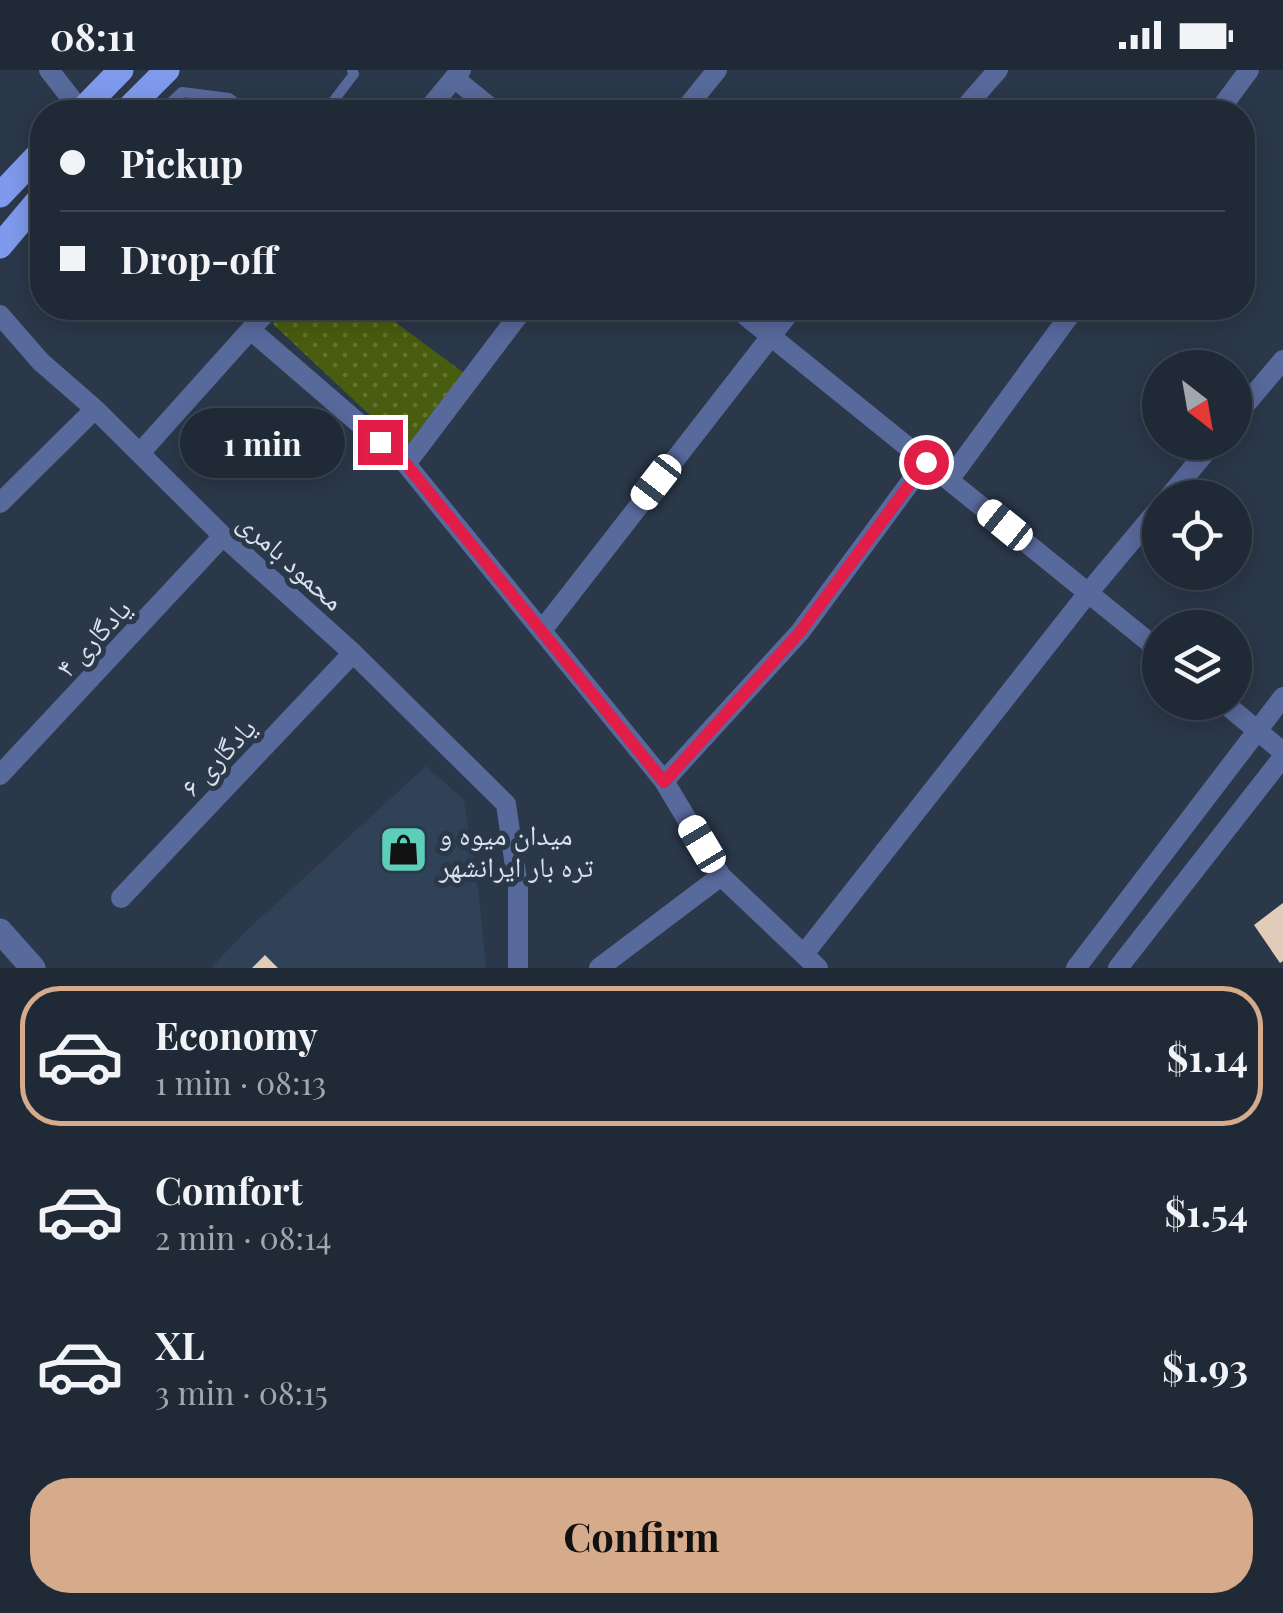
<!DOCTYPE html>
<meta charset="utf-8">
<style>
body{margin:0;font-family:"Playfair Display","Noto Naskh Arabic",serif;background:#2d3642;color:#f1f3f6;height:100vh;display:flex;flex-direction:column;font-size:38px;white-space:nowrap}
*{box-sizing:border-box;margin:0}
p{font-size:32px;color:#a2a7ad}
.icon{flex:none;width:55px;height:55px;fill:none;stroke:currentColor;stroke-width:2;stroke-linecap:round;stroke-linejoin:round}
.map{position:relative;height:898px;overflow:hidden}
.drawer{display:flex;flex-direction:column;background:#202a37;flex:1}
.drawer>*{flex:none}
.hud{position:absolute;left:30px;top:30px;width:1225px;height:220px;border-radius:40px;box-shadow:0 5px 25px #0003,0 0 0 2px #3d4652;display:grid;align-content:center;height:220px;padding:0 30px;background:#202a37}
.needle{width:65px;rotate:149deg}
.controls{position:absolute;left:1142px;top:280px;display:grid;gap:20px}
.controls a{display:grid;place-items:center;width:110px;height:110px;border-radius:50%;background:#202a37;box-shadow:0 5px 25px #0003,0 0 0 2px #3d4652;font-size:50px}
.end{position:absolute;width:45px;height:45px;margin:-22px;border:12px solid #e11d48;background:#fff;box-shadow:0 0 0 5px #fff}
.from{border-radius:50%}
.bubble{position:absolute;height:70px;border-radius:35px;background:#202a37;box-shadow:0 5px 25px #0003,0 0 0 2px #3d4652;font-size:32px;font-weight:700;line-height:70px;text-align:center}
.car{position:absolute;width:30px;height:60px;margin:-30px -15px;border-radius:12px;box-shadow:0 0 8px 2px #0007;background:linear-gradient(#fff 24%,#345 0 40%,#fff 0 76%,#345 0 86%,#fff 0)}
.hud b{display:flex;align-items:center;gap:35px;height:95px;font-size:38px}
.hud b+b{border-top:2px solid #3d4652}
.hud i{width:25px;height:25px;background:#f1f3f6}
ul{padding:18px 0 0;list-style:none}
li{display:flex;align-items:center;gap:30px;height:140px;margin:0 20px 15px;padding:0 10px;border:5px solid transparent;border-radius:40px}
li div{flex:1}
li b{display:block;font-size:38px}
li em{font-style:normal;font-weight:700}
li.selected{border-color:#d6ab8b}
li>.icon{width:90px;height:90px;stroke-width:1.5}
.action{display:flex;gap:20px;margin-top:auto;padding:20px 30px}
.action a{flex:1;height:115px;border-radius:40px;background:#d6ab8b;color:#111;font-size:40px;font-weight:700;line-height:115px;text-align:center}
.status{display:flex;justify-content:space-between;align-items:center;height:70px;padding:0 50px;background:#202a37;direction:ltr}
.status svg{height:28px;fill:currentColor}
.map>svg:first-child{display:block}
.built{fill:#304258}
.park{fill:url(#park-dots)}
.building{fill:#e1cbb9}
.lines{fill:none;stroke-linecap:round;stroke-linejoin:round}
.service{stroke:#58699c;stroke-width:10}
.minor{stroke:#58699c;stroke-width:20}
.tertiary{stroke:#58699c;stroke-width:25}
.primary{stroke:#7f9aed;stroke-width:25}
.route{stroke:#e11d48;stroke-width:12}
.labels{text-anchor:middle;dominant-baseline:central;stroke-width:10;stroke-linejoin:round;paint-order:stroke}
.street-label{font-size:28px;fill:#d9e1ec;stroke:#2b3849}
.poi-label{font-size:28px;fill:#d9e1ec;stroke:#2b3849;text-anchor:start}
</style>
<div class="status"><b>08:11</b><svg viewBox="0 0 49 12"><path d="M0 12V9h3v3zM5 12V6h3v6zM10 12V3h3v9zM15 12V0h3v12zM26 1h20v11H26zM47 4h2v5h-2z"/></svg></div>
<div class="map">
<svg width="1283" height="898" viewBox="0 0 1283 898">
<defs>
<pattern id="park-dots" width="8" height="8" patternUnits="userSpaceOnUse" patternTransform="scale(2.5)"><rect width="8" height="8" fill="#495d10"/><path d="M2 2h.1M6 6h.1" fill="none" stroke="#637433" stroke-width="1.8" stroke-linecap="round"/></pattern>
</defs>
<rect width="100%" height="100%" fill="#2b3849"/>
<path class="built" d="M426,696L464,730L479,827L486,898H211L244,863Z"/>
<path class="park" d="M287,238H376L468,306L401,386L372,347L273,254Z"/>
<path class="building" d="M1283,833V891L1280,893L1254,855Z
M265,885L278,898H252Z"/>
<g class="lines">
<path class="service" d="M160,42L182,22L229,28L248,42
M325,42L354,4L352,0"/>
<path class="minor" d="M49,0L81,41
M454,8L496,42
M426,42L461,0
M683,42L717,0
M961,42L998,0
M1218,42L1249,0
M736,238L1160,581
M0,245L41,292L95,339L223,466L353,583L506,734L518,817V898
M252,261L406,394L664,711L721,806L818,898
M1235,347L1283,290
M140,383L270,238
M406,394L524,238
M949,410L1075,238
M1168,428L1214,372
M0,433L95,339
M543,559L793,238
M1223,632L1283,682
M0,705L223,466
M664,711L800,562L926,391
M121,828L353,583
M804,884L1088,523L1160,437
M599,898L721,806
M1076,898L1283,627
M1118,898L1283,687"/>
<path class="tertiary" d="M0,861L33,898"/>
<path class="primary" d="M80,42L121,0
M125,42L167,0
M0,125L42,81
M0,176L42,126"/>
</g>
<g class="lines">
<path class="route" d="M380,372L406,394L664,712L800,562L926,392"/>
</g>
<defs>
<symbol id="shop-square" viewBox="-11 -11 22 22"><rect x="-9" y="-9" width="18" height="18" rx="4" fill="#5dceb9" stroke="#2b3849"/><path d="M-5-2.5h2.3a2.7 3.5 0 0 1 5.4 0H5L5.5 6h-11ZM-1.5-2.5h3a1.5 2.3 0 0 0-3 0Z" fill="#111"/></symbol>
</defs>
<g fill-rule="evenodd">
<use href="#shop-square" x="376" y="752" width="55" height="55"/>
</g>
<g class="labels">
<g class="street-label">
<text transform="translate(292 490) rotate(42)">محمود بامری</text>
<text transform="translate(92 567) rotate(-47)">یادگاری ۴</text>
<text transform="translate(217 686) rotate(-47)">یادگاری ۶</text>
</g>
<g class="poi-label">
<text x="439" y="763">میدان میوه و<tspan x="439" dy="32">تره بار ایرانشهر</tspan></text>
</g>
</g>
</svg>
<div class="controls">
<a><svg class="needle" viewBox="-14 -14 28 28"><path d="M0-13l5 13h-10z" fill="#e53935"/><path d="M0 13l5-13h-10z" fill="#a2a7ad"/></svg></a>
<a><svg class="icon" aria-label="locate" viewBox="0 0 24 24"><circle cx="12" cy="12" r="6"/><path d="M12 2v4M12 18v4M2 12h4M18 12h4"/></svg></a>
<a><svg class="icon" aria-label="layers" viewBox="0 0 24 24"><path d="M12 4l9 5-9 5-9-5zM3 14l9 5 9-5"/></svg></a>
</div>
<i class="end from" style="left:926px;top:392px"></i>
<i class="end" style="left:380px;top:372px"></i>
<div class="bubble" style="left:180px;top:338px;width:165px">1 min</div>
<i class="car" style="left:656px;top:412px;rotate:218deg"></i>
<i class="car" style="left:1005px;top:455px;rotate:309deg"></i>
<i class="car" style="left:702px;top:774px;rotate:329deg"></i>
<div class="hud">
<b><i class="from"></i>Pickup</b>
<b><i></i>Drop-off</b>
</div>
</div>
<section class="drawer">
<ul>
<li class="selected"><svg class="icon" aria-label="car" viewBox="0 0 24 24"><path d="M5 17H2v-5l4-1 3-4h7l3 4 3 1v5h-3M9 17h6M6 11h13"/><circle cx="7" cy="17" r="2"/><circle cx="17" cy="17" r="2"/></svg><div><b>Economy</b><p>1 min · 08:13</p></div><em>$1.14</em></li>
<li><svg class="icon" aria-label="car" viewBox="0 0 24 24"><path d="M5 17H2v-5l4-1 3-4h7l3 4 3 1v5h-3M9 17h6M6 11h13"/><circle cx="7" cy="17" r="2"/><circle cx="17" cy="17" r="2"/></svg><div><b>Comfort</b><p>2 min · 08:14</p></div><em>$1.54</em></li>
<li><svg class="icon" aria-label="car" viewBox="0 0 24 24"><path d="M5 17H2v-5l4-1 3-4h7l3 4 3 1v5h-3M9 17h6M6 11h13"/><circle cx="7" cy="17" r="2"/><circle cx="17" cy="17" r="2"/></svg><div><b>XL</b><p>3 min · 08:15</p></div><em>$1.93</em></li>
</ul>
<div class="action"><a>Confirm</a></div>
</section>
